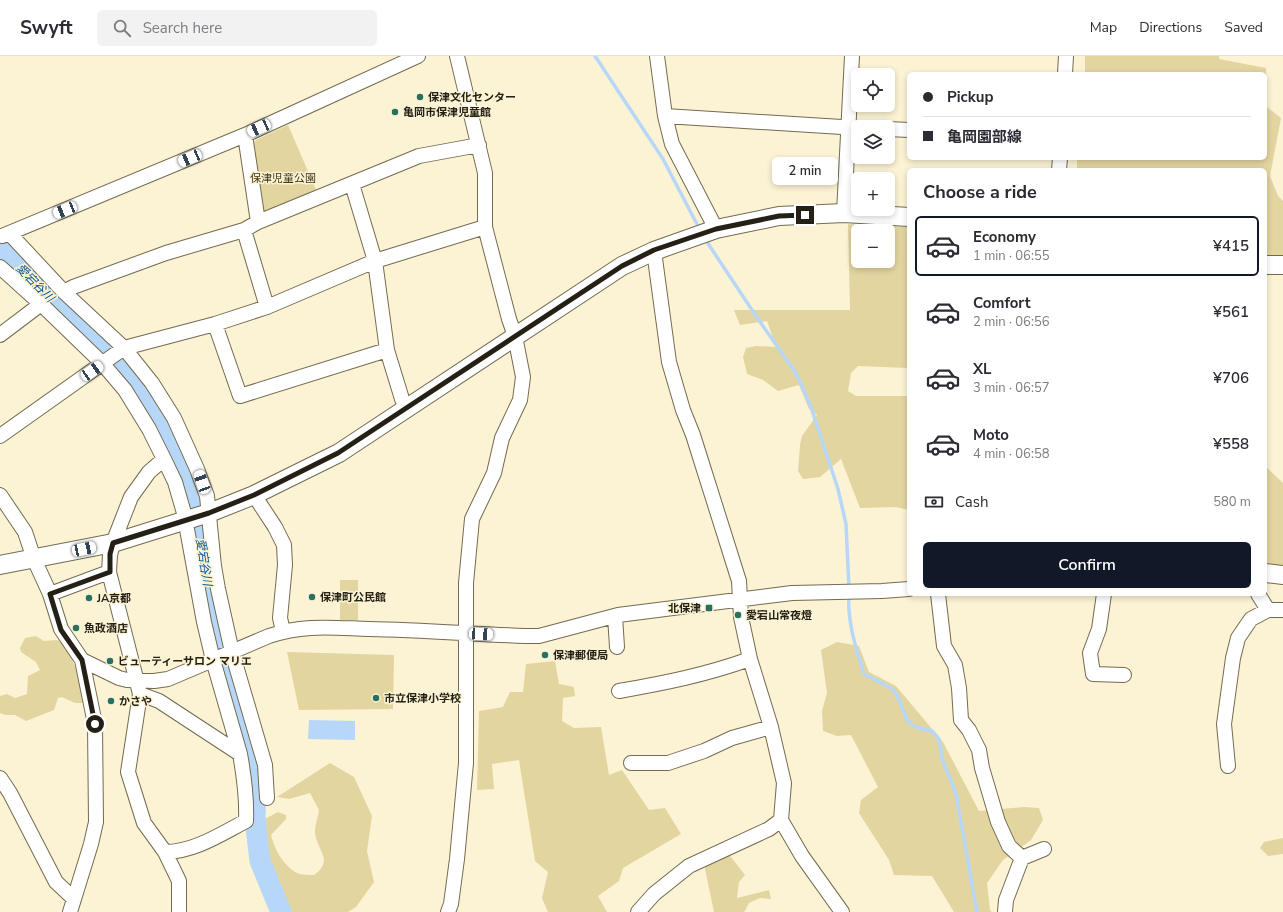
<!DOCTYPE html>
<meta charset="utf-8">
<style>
body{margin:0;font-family:"Nunito Sans","Noto Sans JP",sans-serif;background:#f2f2f3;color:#2b2b33;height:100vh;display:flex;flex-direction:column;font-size:15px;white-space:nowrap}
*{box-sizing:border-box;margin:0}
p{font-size:13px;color:#7c7c81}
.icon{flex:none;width:22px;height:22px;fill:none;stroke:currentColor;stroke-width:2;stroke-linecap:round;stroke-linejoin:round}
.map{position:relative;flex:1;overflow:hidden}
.sheet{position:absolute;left:907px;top:112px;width:360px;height:428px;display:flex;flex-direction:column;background:#fff;border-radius:6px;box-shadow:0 2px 6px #0003}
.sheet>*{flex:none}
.guide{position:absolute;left:907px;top:16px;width:360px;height:88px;border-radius:6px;box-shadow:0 2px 6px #0003;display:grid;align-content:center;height:88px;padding:0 16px;background:#fff}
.fabs{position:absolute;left:851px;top:12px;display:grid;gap:8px}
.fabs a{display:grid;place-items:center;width:44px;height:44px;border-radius:6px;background:#fff;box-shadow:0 2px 6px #0003;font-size:20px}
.end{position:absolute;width:18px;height:18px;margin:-9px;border:5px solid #242015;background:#fff;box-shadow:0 0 0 2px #fff}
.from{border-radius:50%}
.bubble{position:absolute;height:28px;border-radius:6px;background:#fff;box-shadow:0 2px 6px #0003;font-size:13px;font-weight:600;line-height:28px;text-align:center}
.car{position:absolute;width:12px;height:24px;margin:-12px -6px;border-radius:5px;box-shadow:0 0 3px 1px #0007;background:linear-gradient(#fff 24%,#345 0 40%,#fff 0 76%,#345 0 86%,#fff 0)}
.guide b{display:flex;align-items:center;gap:14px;height:38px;font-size:15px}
.guide b+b{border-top:1px solid #e1e1e2}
.guide i{width:10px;height:10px;background:#2b2b33}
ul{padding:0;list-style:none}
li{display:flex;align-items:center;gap:12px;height:60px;margin:0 8px 6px;padding:0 8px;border:2px solid transparent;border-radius:6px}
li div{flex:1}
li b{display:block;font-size:15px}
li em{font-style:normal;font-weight:600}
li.selected{border-color:#111827}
li>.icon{width:36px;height:36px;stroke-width:1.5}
h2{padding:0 16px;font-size:18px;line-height:48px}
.pay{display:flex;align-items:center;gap:10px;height:44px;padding:0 16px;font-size:15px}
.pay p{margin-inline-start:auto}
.action{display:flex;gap:8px;margin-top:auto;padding:8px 16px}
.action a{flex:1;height:46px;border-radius:6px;background:#111827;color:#fff;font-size:16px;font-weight:600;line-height:46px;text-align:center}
header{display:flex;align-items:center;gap:24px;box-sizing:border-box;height:56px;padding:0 20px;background:#fff;border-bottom:1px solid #e1e1e2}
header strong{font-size:19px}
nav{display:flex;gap:22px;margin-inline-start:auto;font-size:14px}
.search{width:280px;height:36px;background:#f2f2f3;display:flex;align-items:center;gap:10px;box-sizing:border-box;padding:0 14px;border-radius:6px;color:#7c7c81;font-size:15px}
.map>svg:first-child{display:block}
.green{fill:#e3d5a0;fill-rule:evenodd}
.water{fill:#b7d7f9}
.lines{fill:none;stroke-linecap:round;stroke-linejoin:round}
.stream{stroke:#b7d7f9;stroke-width:3.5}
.river{stroke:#b7d7f9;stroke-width:21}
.minor-casing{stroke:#736b50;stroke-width:16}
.major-casing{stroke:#736b50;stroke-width:20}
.minor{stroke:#fff;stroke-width:14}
.major{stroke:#fff;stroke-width:18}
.route{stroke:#242015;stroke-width:5}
.poi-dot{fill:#286f64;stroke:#fbf3d4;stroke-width:1.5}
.labels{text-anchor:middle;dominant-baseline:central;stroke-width:3;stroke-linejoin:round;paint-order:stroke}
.poi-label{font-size:11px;font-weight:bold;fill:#242015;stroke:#fbf3d4;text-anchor:start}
.park-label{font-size:11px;fill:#3f3715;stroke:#fbf3d4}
.water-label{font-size:12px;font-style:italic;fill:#005698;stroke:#fbf3d4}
</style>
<header>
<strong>Swyft</strong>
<div class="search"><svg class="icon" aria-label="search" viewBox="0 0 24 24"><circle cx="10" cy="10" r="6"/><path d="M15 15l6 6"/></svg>Search here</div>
<nav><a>Map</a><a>Directions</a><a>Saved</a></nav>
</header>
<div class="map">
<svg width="1283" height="856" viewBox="0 0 1283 856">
<rect width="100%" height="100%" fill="#fbf3d4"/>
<path class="green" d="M1085,0H1219V3L1266,12L1267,51L1281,62L1270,120L1278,140L1283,145V200H1265V114H1077V102H1265V18H1085Z
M288,69L317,136L270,156L263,154L251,91L256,84Z
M848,168L909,171V335L907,312L858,310L851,317L848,335L856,340H909V454L896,451L860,452L841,403L820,421L803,423L798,415L800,389L802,380L817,359L809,353L799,329L778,335L763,324L747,318L743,301L746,292L756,290L776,291L767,265L740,269L734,254H850ZM858,175H888V205H858Z
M1265,410L1283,427V512L1265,510Z
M340,524H358V564H340Z
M36,580L44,585L57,584L65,588L76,613L84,647H75L62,641L58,642L54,654L26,665L15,659H5L0,657V640L7,638L15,642L27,638L28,620L40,614L36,606L21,596L20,592L25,582Z
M837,586L859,590L869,616L896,630L943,686L979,755L1024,751L1039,752L1043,764L1031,784L1003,804L987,827L990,854L992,856H954L932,820L894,819L889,804L859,757L861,744L878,731L851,679L837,680L823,675L822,655L827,637L821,594Z
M287,596L394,599L393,653L299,654Z
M555,605L559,628L574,631L575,640L563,642L562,665L574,672L601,671L609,719L622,714L649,754L665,752L681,778L623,812L619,825L598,840L607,856H548L542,842L548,816L535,805L519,704L492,708L494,733L477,734L479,655L503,651L510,636H523L526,608Z
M330,707L354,721L372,760L367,795L374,826L356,851L348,856H291L275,830L263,787L261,765L278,756L286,759V763L271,779C275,794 282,807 295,816C300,819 308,819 314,819C335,804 316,794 315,776C315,769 318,761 319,754L310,737L289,743L277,741Z
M1283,782V798L1268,800L1260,792L1264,786Z
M727,796L745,819L739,826L737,842L769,834L771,843L760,842L749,847L745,855L743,856H714L704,808Z"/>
<path class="water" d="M309,664L355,665V684L308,683Z"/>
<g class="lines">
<path class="stream" d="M595,0L663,103L700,174
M705,183L758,263L796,317L811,351L838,433L846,468L849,532
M849,538C847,565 856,593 864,618L891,632L897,639L908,666L918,672L932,675L939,683L942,703L956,738L977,856"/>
<path class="river" d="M0,192L105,293L127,318L178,398L193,440L198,480L212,555L254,709L256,728L255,763L260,805L281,856"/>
<defs>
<path id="minor" d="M657,0L665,60L672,88L716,173
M1065,18L1066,0
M665,60L858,72
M888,73L909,74
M245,79L258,166
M1059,114L1060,102
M352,128L375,205L387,294L402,343L406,352
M844,157L852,0
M244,174L267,251
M9,177L64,236L124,292L152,327L174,362L197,413L207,440L214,510L218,533L232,596L265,709L267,742
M2,180L245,79L418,0
M654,195L669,306L683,354L693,379L739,525L741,561L750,603L771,671L784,727L781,764L802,800L842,856
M0,211L41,248L102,307L125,334L149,373L164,403L175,426L184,457L204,566L213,604L240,698
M64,236L73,231L166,197L244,174L258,166L419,100L479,89
M215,268L240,340L387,294
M0,279L41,248
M0,380L124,292L215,268L267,251L375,205L485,171
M164,403L149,416L131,441L113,487L110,499L109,516L140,638L128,716L144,767L165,796L179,825V856
M0,439L25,476L34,503L50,538L61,573L82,604L119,622L127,624L154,625L168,623L269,580C304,568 334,572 369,573C421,574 473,578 525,580H539L618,559L792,537L882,535L909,533
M254,439L275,471L284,489L285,509L280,562L283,575
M50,538L109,516
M938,538L944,590L955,609L959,632L961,664L969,674L979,694L982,712L998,766L1009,790L1022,802
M1104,538L1099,573L1090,597L1093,618L1124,619
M1258,538L1268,554
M615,560L617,591
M619,635C665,627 705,619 750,603
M140,638L159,645L240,698C244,720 247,742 246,765C221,778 194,796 165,796
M631,707H668L704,695L732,682L771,671
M1228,710L1224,668L1233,602L1238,582L1251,563L1268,554H1283
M0,722L10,737L56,826L74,843
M70,856L91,788L96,766L95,668L82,604
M448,856L451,848L457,803L466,707V527L472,463L494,417L502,382L520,344L523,321L515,280L509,263L485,171V117L457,0
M638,856L654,838L689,810L769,773L781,764
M1005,856L1006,844L1022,802L1044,793"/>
<path id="major" d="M1265,209H1283
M0,509L113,487L209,457L254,439L339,397L622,210L654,195L716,173L779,160L844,157L909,161
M1265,517L1283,519"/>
</defs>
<use href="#minor" class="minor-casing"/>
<use href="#major" class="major-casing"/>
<use href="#minor" class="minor"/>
<use href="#major" class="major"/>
</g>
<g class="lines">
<path class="route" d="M95,668L82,604L61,574L50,538L110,516V498L113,487L209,457L254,439L338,397L622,210L654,194L716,173L779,160L805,159"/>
</g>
<g class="poi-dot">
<circle cx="420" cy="41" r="4"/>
<circle cx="395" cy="56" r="4"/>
<circle cx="312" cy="541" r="4"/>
<circle cx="89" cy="542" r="4"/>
<rect x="705" y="548" width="8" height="8" rx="2"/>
<circle cx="738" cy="559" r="4"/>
<circle cx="76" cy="572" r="4"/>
<circle cx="545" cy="599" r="4"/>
<circle cx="110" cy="605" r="4"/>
<circle cx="376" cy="642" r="4"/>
<circle cx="111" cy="645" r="4"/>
</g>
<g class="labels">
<g class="poi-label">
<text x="428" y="41">保津文化センター</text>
<text x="403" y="56">亀岡市保津児童館</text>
<text x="320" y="541">保津町公民館</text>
<text x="97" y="542">JA京都</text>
<text x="701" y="552" text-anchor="end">北保津</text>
<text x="746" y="559">愛宕山常夜燈</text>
<text x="84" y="572">魚政酒店</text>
<text x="553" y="599">保津郵便局</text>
<text x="118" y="605">ビューティーサロン マリエ</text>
<text x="384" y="642">市立保津小学校</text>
<text x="119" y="645">かさや</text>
</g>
<g class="park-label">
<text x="283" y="122">保津児童公園</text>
</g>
<g class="water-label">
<text transform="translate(35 227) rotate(45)">愛宕谷川</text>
<text transform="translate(204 506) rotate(81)">愛宕谷川</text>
</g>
</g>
</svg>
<div class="fabs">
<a><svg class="icon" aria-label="locate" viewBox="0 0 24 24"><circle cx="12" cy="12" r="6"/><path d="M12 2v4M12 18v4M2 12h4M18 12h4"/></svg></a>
<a><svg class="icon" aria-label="layers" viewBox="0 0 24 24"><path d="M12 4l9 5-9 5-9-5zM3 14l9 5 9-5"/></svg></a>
<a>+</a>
<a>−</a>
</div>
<i class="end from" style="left:95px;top:668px"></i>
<i class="end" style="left:805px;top:159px"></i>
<div class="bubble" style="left:772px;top:101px;width:66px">2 min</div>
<i class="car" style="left:259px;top:72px;rotate:246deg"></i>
<i class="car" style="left:190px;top:102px;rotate:247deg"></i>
<i class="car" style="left:65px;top:154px;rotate:248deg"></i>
<i class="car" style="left:92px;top:315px;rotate:56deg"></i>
<i class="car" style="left:202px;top:426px;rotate:340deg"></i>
<i class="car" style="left:84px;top:493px;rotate:78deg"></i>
<i class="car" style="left:481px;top:578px;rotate:93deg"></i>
<div class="guide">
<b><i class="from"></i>Pickup</b>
<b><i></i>亀岡園部線</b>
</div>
<section class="sheet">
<h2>Choose a ride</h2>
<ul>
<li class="selected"><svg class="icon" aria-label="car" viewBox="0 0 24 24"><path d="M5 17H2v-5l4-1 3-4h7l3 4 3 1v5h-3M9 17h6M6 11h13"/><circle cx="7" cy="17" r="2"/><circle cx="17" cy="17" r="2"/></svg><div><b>Economy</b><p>1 min · 06:55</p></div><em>¥415</em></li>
<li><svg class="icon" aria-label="car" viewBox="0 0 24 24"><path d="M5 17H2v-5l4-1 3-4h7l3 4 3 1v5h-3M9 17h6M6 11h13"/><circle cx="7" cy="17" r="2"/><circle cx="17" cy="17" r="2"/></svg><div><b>Comfort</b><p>2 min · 06:56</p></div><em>¥561</em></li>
<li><svg class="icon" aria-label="car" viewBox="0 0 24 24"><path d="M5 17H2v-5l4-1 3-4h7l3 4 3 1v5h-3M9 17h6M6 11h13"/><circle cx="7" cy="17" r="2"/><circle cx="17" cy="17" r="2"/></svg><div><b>XL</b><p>3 min · 06:57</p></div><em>¥706</em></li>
<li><svg class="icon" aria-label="car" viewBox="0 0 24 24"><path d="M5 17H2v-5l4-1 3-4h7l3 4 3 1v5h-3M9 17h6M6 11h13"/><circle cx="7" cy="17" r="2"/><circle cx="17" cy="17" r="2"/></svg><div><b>Moto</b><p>4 min · 06:58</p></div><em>¥558</em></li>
</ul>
<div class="pay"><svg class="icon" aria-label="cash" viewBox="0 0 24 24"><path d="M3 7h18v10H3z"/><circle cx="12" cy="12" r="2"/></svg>Cash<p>580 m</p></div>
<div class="action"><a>Confirm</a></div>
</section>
</div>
